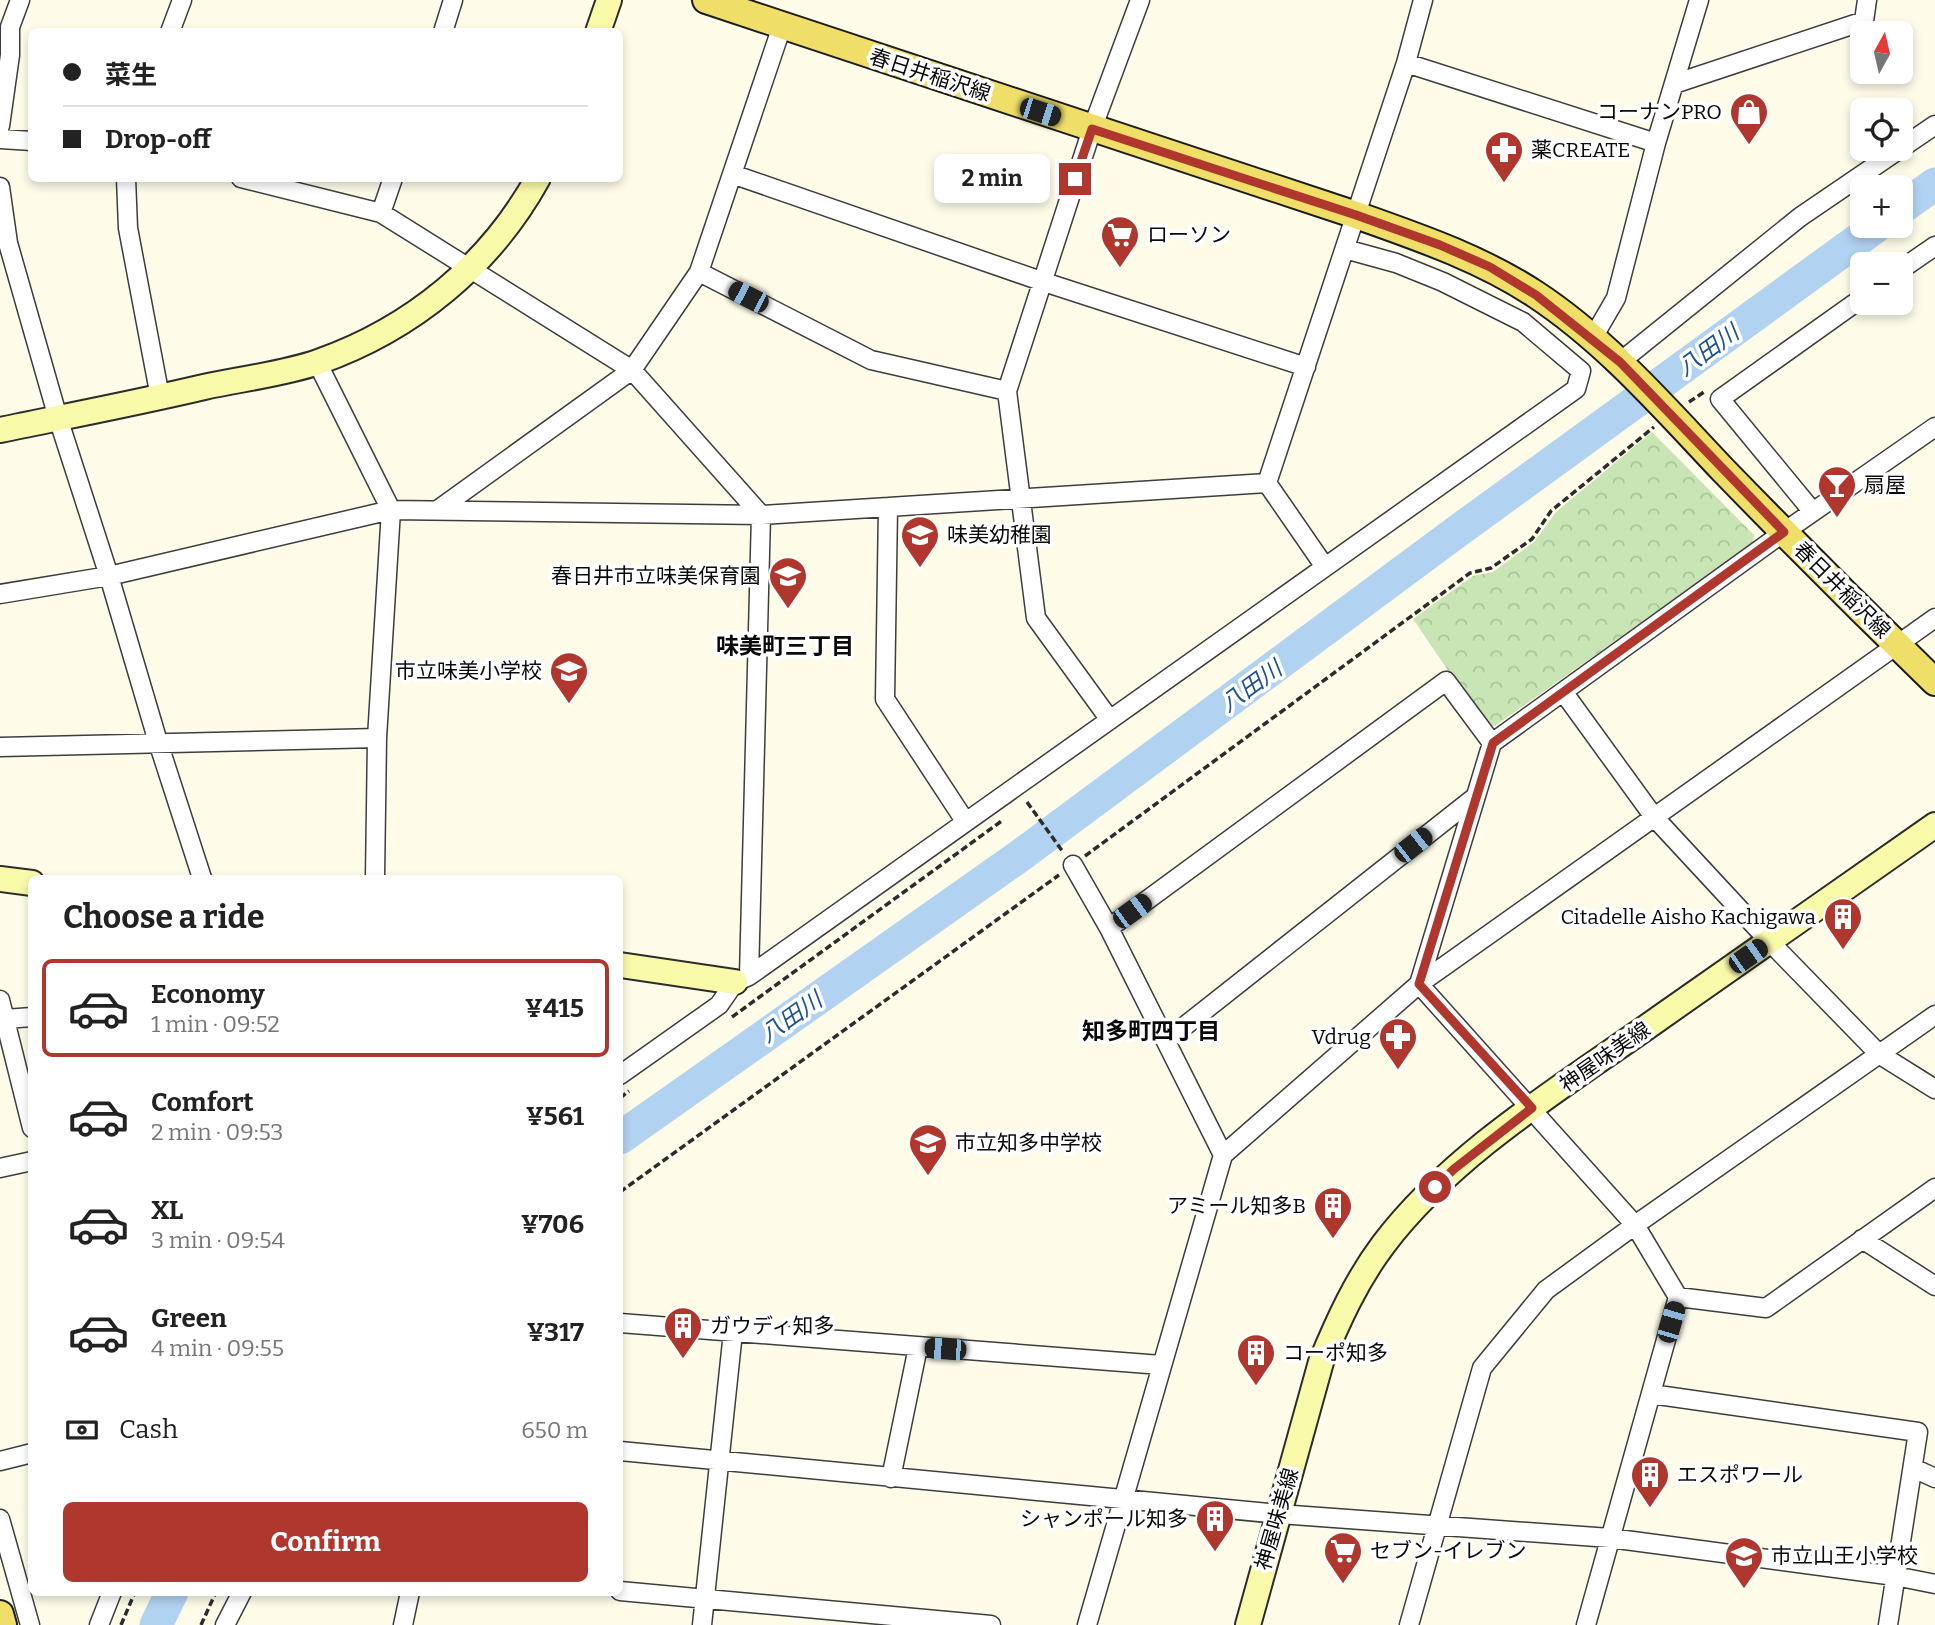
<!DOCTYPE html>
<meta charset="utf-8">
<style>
body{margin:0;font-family:Bitter,"Noto Sans JP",serif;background:#f2f2f2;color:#222;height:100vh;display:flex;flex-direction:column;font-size:26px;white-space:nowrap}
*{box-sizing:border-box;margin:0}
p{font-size:23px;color:#767676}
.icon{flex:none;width:38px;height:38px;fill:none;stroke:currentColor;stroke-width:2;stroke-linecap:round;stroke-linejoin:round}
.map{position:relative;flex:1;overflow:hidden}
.panel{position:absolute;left:28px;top:875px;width:595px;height:721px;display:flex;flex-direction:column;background:#fff;border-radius:10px;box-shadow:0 4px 10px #0003}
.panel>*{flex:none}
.guide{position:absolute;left:28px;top:28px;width:595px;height:154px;border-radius:10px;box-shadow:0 4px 10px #0003;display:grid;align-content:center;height:154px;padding:0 35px;background:#fff}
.needle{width:46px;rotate:8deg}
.tools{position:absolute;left:1850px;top:21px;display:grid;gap:14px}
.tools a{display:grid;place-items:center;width:63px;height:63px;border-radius:10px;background:#fff;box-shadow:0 4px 10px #0003;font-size:35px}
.end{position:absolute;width:32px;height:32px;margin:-16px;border:9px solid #b0372d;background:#fff;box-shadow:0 0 0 4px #fff}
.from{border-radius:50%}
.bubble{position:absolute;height:49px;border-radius:10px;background:#fff;box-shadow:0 4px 10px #0003;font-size:23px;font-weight:700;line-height:49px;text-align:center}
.car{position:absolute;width:21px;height:42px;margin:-21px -10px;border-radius:9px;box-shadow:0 0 5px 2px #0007;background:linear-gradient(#222 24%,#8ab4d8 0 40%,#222 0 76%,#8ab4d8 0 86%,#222 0)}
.guide b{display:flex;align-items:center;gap:24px;height:66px;font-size:26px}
.guide b+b{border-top:2px solid #e0e0e0}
.guide i{width:18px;height:18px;background:#222}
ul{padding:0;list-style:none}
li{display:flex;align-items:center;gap:21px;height:98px;margin:0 14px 10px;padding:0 21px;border:4px solid transparent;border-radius:10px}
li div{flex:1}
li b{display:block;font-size:26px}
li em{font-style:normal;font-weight:700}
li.on{border-color:#b0372d}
li>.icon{width:63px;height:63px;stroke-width:1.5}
h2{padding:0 35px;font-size:32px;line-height:84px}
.pay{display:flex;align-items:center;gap:18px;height:77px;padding:0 35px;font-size:26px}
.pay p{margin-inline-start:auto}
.primary-button{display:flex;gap:14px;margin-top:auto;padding:14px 35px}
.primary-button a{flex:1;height:80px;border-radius:10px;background:#b0372d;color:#fff;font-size:28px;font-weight:700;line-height:80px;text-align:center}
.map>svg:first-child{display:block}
.park{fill:url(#park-crowns)}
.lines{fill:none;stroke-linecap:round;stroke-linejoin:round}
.river{stroke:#b2d2f1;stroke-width:33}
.street-casing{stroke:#3d3d3d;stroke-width:21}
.secondary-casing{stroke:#2c2c2c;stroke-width:28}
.primary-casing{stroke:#1b1b1b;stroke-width:30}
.path{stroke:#2c2c2c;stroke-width:3.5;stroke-dasharray:7 3.5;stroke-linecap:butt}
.street{stroke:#fff;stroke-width:18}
.secondary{stroke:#f8f9a9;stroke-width:24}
.primary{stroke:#efdf68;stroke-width:26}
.route{stroke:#b0372d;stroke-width:9}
.labels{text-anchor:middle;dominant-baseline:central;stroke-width:7;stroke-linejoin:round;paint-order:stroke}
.street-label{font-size:21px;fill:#0a0a0a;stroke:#fff}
.poi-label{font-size:21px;fill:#0a0a0a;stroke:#fff;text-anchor:start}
.water-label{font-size:23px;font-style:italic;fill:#1e5192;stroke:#fff}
.neighbourhood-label{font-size:23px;font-weight:bold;fill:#0a0a0a;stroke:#fff}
</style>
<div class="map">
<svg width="1935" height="1625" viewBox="0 0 1935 1625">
<defs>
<pattern id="park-crowns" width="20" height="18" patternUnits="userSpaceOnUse" patternTransform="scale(1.75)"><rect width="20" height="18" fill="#c9e5b6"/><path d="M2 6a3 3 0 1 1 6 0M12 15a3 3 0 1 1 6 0" fill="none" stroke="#abc39b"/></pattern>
</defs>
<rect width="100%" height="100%" fill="#fefce9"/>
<path class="park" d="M1652,432L1754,535L1753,543L1495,726L1485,725L1413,619L1473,576L1493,572L1534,542L1556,512Z"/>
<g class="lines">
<path class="river" d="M1900,209L1935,184
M620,1138L1021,855L1455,533L1877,226
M156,1625L172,1592"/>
<defs>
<path id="street" d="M170,32L182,0
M443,32L453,0
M1406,63L1656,143
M1674,84L1864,21L1867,0
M0,126L10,55V27L20,0
M0,139L32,141
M732,174L1041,281L1306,367
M126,178L128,228L160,397
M241,178L381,213L632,370L761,515L749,976
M0,187L8,243L58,418L109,576L158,742L202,878
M381,213L393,178
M1900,270L1935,246
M699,272L871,360L1007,391
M1590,338L1598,329L1616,298L1656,143L1699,0
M317,362L391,510L377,738L375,878
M1620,362L1800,217L1935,125
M1267,483L1406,63L1423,0
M1267,483L1325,567
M888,507L885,699L965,821
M439,509L632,370L699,272L782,26
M1813,512L1720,399L1862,298
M0,594L109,576L391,510L761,515L1267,483
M1564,693L1654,817L1769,941L1879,1054L1935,1089
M1110,720L1036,618L1007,391L1092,129L1140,0
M0,747L377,738
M1073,865L1109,928L1223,1155
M1109,928L1446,681L1492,743
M0,1000L32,1128
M5,1019L32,1017
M1167,1040L1475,797
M620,1075L719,1005L735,982L749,976L1576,389L1581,371L1523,322L1443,282L1396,263L1345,249
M0,1168L32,1161
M1862,1239L1935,1286
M1678,1297L1766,1308L1935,1188
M620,1323L1161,1365
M1651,1394L1918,1432L1888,1625
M620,1451L1279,1514L1610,1538L1895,1576L1935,1584
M0,1461L32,1453
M1913,1468L1935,1478
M891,1478L918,1347
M0,1519L30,1625
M620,1591L991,1625
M99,1625L112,1592
M225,1625L242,1592
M403,1625L410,1592
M702,1625L733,1332
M1087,1625L1223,1155L1419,984L1935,618
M1409,1625L1482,1368L1546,1290L1635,1225L1935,1015
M1586,1625L1678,1297L1635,1225L1419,984L1492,743L1784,532L1935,427"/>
<path id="secondary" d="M598,32L609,0
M0,430C68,416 136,403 204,387C240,379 284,374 318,362C412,329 490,265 538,178
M0,879L32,883
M620,965L735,982
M1248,1625L1321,1362C1338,1321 1356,1281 1383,1245C1453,1152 1567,1084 1661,1017C1753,953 1844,889 1935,825"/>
<path id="primary" d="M706,0L1356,215C1418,237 1480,258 1535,294C1608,342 1666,410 1725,472C1794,543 1864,613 1935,682
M0,1614L3,1625"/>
</defs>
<use href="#street" class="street-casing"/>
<use href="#secondary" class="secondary-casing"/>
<use href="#primary" class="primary-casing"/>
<path class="path" d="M1689,402L1704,392
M1027,802L1063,852
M1085,856L1470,573L1491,568L1532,539L1551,511L1654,427
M732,1017L1003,820
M620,1098L629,1091
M620,1192L1059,875
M121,1625L135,1592
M201,1625L216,1592"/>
<use href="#street" class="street"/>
<use href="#secondary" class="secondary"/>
<use href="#primary" class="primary"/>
</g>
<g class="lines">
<path class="route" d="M1075,179L1092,129L1356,215L1440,245L1490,267L1536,295L1620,362L1784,532L1493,743L1419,984L1532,1108L1454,1169L1435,1187"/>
</g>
<defs>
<symbol id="shop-pin" viewBox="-11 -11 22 30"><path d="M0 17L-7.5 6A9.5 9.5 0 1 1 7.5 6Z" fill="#b0372d" stroke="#fff"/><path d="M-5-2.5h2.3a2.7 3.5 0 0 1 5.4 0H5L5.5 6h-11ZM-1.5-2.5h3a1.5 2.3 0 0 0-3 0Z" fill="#fff"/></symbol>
<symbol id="pharmacy-pin" viewBox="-11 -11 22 30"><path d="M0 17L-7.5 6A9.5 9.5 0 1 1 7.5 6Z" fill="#b0372d" stroke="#fff"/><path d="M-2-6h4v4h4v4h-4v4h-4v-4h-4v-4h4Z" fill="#fff"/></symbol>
<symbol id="supermarket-pin" viewBox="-11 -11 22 30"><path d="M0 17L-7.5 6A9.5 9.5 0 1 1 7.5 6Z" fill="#b0372d" stroke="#fff"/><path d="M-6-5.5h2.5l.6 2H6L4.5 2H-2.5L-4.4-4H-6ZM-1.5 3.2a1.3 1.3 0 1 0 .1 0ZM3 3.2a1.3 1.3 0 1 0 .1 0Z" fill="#fff"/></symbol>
<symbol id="bar-pin" viewBox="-11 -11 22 30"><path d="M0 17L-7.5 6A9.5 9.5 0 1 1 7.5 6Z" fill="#b0372d" stroke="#fff"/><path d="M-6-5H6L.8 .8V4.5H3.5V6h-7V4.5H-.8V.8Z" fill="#fff"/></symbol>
<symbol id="school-pin" viewBox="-11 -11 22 30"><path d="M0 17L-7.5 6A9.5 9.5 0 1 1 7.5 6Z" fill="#b0372d" stroke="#fff"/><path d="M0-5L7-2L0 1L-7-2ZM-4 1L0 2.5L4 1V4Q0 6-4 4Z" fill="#fff"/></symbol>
<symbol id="building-pin" viewBox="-11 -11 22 30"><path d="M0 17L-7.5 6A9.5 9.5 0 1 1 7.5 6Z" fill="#b0372d" stroke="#fff"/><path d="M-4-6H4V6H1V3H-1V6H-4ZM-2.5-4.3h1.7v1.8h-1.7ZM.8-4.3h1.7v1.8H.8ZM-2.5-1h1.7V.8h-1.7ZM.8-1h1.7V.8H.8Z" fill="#fff"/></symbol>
</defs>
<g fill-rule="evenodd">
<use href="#shop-pin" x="1727" y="90" width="44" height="60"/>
<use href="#pharmacy-pin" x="1482" y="128" width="44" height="60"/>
<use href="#supermarket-pin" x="1098" y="213" width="44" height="60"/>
<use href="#bar-pin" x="1815" y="463" width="44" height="60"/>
<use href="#school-pin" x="898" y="513" width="44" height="60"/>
<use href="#school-pin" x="766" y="554" width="44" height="60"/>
<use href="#school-pin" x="547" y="649" width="44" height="60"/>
<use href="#building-pin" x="1821" y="895" width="44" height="60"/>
<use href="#pharmacy-pin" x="1376" y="1015" width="44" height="60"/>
<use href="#school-pin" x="906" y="1121" width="44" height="60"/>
<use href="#building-pin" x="1311" y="1184" width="44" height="60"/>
<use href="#building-pin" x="661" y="1304" width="44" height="60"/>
<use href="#building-pin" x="1234" y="1331" width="44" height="60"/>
<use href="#building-pin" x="1628" y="1453" width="44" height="60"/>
<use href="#building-pin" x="1193" y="1497" width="44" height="60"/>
<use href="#supermarket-pin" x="1321" y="1529" width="44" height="60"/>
<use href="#school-pin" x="1722" y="1534" width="44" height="60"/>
</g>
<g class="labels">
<g class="street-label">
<text transform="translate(930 75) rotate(18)">春日井稲沢線</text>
<text transform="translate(1842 590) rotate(45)">春日井稲沢線</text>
<text transform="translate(1605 1057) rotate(-35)">神屋味美線</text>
<text transform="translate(1277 1519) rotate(-74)">神屋味美線</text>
</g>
<g class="poi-label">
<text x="1722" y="112" text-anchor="end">コーナンPRO</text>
<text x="1531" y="150">薬CREATE</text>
<text x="1147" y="235">ローソン</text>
<text x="1864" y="485">扇屋</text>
<text x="947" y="535">味美幼稚園</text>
<text x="761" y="576" text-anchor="end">春日井市立味美保育園</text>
<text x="542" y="671" text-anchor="end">市立味美小学校</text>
<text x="1816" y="917" text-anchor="end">Citadelle Aisho Kachigawa</text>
<text x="1371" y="1037" text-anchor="end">Vdrug</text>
<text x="955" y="1143">市立知多中学校</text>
<text x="1306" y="1206" text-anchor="end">アミール知多B</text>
<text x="710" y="1326">ガウディ知多</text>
<text x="1283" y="1353">コーポ知多</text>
<text x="1677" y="1475">エスポワール</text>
<text x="1188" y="1519" text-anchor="end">シャンポール知多</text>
<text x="1370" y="1551">セブン-イレブン</text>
<text x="1771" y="1556">市立山王小学校</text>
</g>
<g class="water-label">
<text transform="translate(1708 350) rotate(-36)">八田川</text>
<text transform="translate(1251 686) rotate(-36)">八田川</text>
<text transform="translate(791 1017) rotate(-35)">八田川</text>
</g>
<g class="neighbourhood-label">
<text x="785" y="646">味美町三丁目</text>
<text x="1151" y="1031">知多町四丁目</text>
</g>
</g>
</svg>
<div class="tools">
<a><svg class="needle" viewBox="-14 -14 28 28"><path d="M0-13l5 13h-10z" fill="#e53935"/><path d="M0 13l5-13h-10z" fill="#767676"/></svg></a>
<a><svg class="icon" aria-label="locate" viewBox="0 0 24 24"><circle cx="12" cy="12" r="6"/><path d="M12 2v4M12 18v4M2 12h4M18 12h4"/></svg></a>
<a>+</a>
<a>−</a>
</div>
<i class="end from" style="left:1435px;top:1187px"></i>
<i class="end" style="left:1075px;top:179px"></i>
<div class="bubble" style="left:934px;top:154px;width:116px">2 min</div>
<i class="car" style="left:1040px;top:112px;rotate:108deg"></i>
<i class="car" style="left:748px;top:297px;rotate:297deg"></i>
<i class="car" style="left:1413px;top:845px;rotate:52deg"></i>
<i class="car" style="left:1132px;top:911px;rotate:54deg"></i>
<i class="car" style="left:1748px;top:956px;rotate:55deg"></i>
<i class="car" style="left:1671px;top:1322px;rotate:16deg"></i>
<i class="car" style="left:945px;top:1349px;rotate:274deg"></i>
<div class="guide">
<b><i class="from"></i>菜生</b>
<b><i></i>Drop-off</b>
</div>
<section class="panel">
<h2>Choose a ride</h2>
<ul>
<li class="on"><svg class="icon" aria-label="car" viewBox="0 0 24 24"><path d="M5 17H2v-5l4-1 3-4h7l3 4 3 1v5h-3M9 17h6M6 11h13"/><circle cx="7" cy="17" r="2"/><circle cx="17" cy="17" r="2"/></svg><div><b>Economy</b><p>1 min · 09:52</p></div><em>¥415</em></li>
<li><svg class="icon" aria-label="car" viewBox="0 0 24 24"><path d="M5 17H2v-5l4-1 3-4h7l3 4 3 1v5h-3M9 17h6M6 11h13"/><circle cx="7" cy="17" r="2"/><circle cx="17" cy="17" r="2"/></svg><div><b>Comfort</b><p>2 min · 09:53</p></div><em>¥561</em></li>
<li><svg class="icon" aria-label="car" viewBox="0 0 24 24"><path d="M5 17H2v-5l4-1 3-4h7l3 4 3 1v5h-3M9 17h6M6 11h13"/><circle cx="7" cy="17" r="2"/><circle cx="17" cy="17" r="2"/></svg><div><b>XL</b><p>3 min · 09:54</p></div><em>¥706</em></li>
<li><svg class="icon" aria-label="car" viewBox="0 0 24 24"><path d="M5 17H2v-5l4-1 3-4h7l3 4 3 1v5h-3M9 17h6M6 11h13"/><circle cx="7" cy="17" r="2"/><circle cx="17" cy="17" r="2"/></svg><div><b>Green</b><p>4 min · 09:55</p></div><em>¥317</em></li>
</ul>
<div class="pay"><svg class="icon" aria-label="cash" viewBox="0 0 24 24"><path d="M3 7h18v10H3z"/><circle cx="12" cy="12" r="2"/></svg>Cash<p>650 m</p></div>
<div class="primary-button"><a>Confirm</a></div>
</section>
</div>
